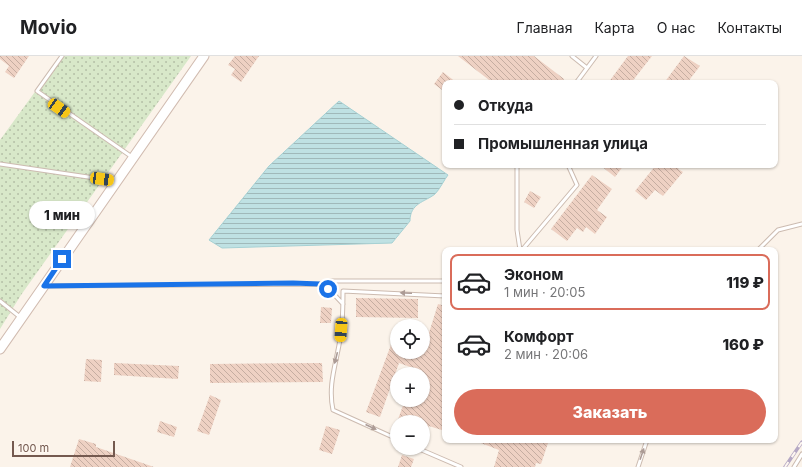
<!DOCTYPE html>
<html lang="ru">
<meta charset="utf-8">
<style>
body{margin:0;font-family:Inter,sans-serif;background:#f2f2f2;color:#202124;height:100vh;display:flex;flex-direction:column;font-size:15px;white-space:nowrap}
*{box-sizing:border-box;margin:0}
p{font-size:13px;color:#757577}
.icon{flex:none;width:22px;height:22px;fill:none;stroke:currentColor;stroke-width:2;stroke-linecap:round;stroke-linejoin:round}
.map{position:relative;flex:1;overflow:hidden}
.side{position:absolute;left:442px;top:191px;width:336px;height:196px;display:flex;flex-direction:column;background:#fff;border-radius:8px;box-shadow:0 1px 3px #0004}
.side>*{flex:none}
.guide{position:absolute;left:442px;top:24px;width:336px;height:88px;border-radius:8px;box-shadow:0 1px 3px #0004;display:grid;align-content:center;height:88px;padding:0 12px;background:#fff}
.tools{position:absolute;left:390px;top:263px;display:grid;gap:8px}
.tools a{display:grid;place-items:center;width:40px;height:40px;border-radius:50%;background:#fff;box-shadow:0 1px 3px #0004;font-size:20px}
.scale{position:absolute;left:12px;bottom:10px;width:103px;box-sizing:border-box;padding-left:4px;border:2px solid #74594f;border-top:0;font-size:11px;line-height:14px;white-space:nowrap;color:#74594f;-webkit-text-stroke:3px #fef7f0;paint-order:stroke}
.end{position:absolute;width:18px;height:18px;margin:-9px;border:5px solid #1a73e8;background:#fff;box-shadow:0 0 0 2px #fff}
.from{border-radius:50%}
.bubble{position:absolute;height:28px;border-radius:14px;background:#fff;box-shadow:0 1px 3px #0004;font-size:13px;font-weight:800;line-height:28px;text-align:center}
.car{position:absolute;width:12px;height:24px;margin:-12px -6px;border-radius:5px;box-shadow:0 0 3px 1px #0007;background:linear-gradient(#f5c518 24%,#345 0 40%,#f5c518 0 76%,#345 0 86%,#f5c518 0)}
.guide b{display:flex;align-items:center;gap:14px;height:38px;font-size:15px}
.guide b+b{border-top:1px solid #e0e0e0}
.guide i{width:10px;height:10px;background:#202124}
ul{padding:7px 0 0;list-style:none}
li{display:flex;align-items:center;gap:12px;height:56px;margin:0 8px 6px;padding:0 4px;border:2px solid transparent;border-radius:8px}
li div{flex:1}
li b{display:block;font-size:15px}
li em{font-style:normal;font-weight:800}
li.on{border-color:#da6c5a}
li>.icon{width:36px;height:36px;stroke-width:1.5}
.action{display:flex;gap:8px;margin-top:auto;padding:8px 12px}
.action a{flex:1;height:46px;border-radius:24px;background:#da6c5a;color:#fff;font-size:16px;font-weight:800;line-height:46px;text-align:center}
header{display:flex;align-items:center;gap:24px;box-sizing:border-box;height:56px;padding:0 20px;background:#fff;border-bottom:1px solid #e0e0e0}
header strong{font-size:19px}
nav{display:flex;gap:22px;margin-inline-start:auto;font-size:14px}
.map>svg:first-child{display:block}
.grass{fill:url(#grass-dots)}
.water{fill:url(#water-rules);stroke:#a6d1d4}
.building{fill:url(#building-back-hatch)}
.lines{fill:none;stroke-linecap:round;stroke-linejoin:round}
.lane-casing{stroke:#ccbbb0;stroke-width:5}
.secondary-casing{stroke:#d1bcb1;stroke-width:11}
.lane{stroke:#fff;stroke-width:3}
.secondary{stroke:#fff;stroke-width:9}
.rail-casing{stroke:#b5a8c4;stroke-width:3.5}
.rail{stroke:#fef7f0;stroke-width:2;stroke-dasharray:6;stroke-linecap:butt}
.oneway{fill:#ac9b95}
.route{stroke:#1a73e8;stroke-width:5}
</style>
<header>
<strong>Movio</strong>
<nav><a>Главная</a><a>Карта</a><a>О нас</a><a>Контакты</a></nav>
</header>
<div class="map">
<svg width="802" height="411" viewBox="0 0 802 411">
<defs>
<pattern id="grass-dots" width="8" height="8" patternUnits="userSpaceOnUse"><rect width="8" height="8" fill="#d8e8c9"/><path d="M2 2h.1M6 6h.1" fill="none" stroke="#b4bfa6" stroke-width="1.8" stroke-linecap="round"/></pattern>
<pattern id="water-rules" width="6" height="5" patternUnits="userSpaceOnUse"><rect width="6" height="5" fill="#bfe1e3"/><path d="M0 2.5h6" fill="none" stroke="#a0b9ba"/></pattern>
<pattern id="building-back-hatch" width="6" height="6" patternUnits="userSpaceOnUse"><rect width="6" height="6" fill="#eed1c3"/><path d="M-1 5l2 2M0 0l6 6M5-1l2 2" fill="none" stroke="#c5ada1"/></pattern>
</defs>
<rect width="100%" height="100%" fill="#fbf3ea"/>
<path class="grass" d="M61,0H191L21,239L0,273V84Z"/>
<path class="water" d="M339,45L448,119C444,124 440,133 435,138C425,146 410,147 410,165L392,187L222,192L209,184L269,110Z"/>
<path class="building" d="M0,0H29L14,22L5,16L9,10L0,3Z
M235,0H259L241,26L231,19L235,13L228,9Z
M458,0H534L564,23L561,27H493Z
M628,0H652L631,27H608Z
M684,0L700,10L687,27H664Z
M443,16L457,27H445V36L434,28Z
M600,109H624L615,121Z
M656,109H681L678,113L683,116L663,140L655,134L646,144L635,135Z
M592,119L612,133L597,154L607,161L595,178L586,171L583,176L577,172L567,185L551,173Z
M530,135L541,141L534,152L524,146Z
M356,242L418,243V262L356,261Z
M438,248L445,250V375L429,370L424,384L423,366H397L405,344H423V318H414L416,313L399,307L380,361L366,356L392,286L397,287V296H423Z
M321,251L332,252L331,267H320Z
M86,303L102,304L101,326L84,325Z
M114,307L179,310L178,323L114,319Z
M322,307L323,326L210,327V308Z
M210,339L221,344L209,379L197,375Z
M160,365L177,371L174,381L157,376Z
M326,370L340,374L332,398L319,394Z
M79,383L96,388V391L154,411H70Z
M473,384H549L541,408L536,407L535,411H494L499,394Z
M402,399L414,403L411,411H398Z"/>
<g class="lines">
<defs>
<path id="lane" d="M62,0L37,35L132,101
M572,0L587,12
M576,27L596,0
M0,108L115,125
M517,109V174L520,194
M522,194L577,129L568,109
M758,194L778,174L802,168
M320,228L330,225H445
M46,230L320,228L329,233L343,248
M0,245L20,261
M397,383L333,354C328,331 335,311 339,289C343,272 343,253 343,235L445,240
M417,392L461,411
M638,411L647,384
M794,411L802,398"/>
<path id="secondary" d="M0,293L204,0"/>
</defs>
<use href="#lane" class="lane-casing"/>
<use href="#secondary" class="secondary-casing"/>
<use href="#lane" class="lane"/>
<use href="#secondary" class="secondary"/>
<defs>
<path id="rail" d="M785,411L802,386"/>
</defs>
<use href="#rail" class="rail-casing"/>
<use href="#rail" class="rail"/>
</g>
<defs><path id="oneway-solid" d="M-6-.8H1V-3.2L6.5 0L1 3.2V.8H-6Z"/></defs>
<g class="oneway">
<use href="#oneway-solid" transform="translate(406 237) rotate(-178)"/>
<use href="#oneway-solid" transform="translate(336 302) rotate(104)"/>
<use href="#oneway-solid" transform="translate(371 371) rotate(24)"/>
<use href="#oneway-solid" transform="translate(642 398) rotate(-71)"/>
</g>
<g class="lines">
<path class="route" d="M62,203L44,230L293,227L320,228L328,233"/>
</g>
</svg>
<div class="tools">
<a><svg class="icon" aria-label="locate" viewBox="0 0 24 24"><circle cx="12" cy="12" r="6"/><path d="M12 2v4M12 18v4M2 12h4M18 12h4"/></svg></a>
<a>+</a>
<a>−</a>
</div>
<div class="scale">100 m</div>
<i class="end from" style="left:328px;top:233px"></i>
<i class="end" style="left:62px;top:203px"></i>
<div class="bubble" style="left:29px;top:145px;width:66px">1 мин</div>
<i class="car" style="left:59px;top:52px;rotate:124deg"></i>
<i class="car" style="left:102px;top:123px;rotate:98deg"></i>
<i class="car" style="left:341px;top:274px;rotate:184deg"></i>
<div class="guide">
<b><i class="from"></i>Откуда</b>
<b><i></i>Промышленная улица</b>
</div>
<section class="side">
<ul>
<li class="on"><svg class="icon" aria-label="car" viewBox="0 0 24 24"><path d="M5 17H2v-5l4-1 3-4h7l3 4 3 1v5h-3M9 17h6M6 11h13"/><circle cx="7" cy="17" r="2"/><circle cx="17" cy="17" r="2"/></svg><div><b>Эконом</b><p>1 мин · 20:05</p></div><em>119 ₽</em></li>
<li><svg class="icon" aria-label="car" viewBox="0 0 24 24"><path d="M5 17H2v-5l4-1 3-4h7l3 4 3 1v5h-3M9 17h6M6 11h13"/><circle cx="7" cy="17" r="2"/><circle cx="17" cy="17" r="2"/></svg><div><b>Комфорт</b><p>2 мин · 20:06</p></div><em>160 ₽</em></li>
</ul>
<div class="action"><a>Заказать</a></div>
</section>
</div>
